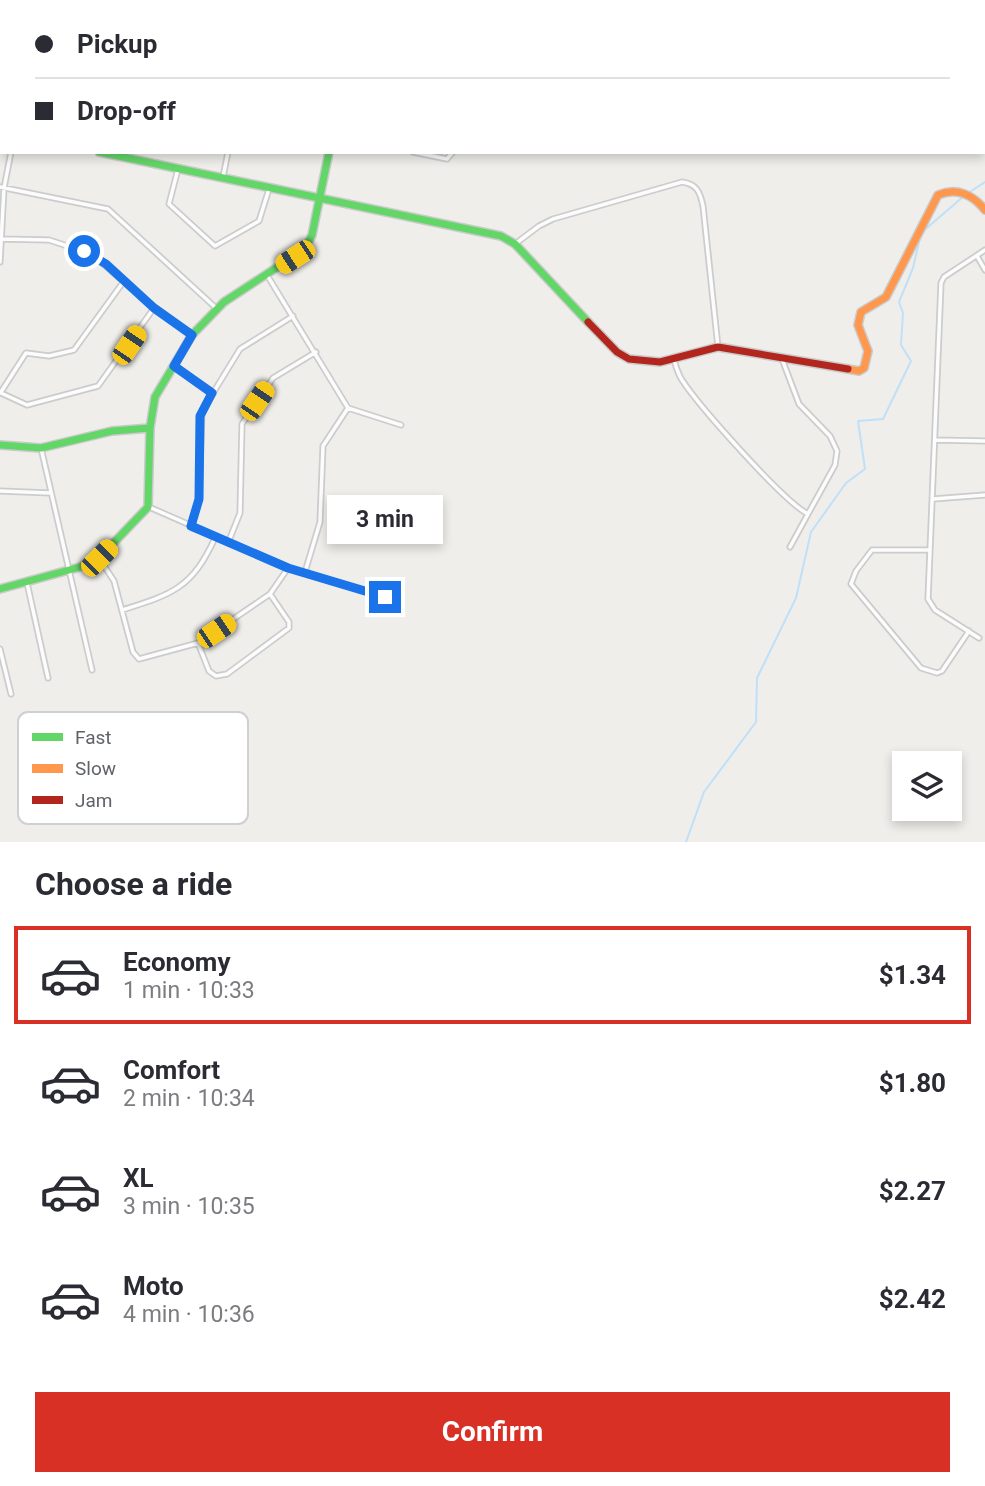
<!DOCTYPE html>
<meta charset="utf-8">
<style>
body{margin:0;font-family:Roboto,sans-serif;background:#f2f2f3;color:#2b2b33;height:100vh;display:flex;flex-direction:column;font-size:26px;white-space:nowrap}
*{box-sizing:border-box;margin:0}
p{font-size:23px;color:#7c7c81}
.icon{flex:none;width:38px;height:38px;fill:none;stroke:currentColor;stroke-width:2;stroke-linecap:round;stroke-linejoin:round}
.map{position:relative;height:842px;overflow:hidden}
.panel{display:flex;flex-direction:column;background:#fff;flex:1}
.panel>*{flex:none}
.banner{position:absolute;left:0px;top:0px;width:985px;height:154px;box-shadow:0 4px 10px #0003;display:grid;align-content:center;height:154px;padding:0 35px;background:#fff}
.fabs{position:absolute;left:892px;top:751px;display:grid;gap:14px}
.fabs a{display:grid;place-items:center;width:70px;height:70px;border-radius:0px;background:#fff;box-shadow:0 4px 10px #0003;font-size:35px}
.end{position:absolute;width:32px;height:32px;margin:-16px;border:9px solid #1a73e8;background:#fff;box-shadow:0 0 0 4px #fff}
.from{border-radius:50%}
.bubble{position:absolute;height:49px;border-radius:0px;background:#fff;box-shadow:0 4px 10px #0003;font-size:23px;font-weight:700;line-height:49px;text-align:center}
.car{position:absolute;width:21px;height:42px;margin:-21px -10px;border-radius:9px;box-shadow:0 0 5px 2px #0007;background:linear-gradient(#f5c518 24%,#345 0 40%,#f5c518 0 76%,#345 0 86%,#f5c518 0)}
.banner b{display:flex;align-items:center;gap:24px;height:66px;font-size:26px}
.banner b+b{border-top:2px solid #e1e1e2}
.banner i{width:18px;height:18px;background:#2b2b33}
ul{padding:0;list-style:none}
li{display:flex;align-items:center;gap:21px;height:98px;margin:0 14px 10px;padding:0 21px;border:4px solid transparent;border-radius:0px}
li div{flex:1}
li b{display:block;font-size:26px}
li em{font-style:normal;font-weight:700}
li.active{border-color:#d93025}
li>.icon{width:63px;height:63px;stroke-width:1.5}
h2{padding:0 35px;font-size:32px;line-height:84px}
.action{display:flex;gap:14px;margin-top:auto;padding:14px 35px}
.action a{flex:1;height:80px;border-radius:0px;background:#d93025;color:#fff;font-size:28px;font-weight:700;line-height:80px;text-align:center}
.map>svg:first-child{display:block}
.lines{fill:none;stroke-linecap:round;stroke-linejoin:round}
.stream{stroke:#bfe0f9;stroke-width:2}
.street-casing{stroke:#cbcccc;stroke-width:7}
.fast-casing{stroke:#cacacb;stroke-width:10}
.slow-casing{stroke:#cacacb;stroke-width:10}
.jam-casing{stroke:#cacacb;stroke-width:10}
.street{stroke:#fdfcfc;stroke-width:3.5}
.fast{stroke:#63d668;stroke-width:7}
.slow{stroke:#ff974d;stroke-width:7}
.jam{stroke:#b3261e;stroke-width:7}
.route{stroke:#1a73e8;stroke-width:9}
.key{fill:#fff;stroke:#cfd0d2;stroke-width:2}
.key-label{font-size:19px;fill:#5f6368}
</style>
<div class="map">
<svg width="985" height="842" viewBox="0 0 985 842">
<rect width="100%" height="100%" fill="#efeeea"/>
<g class="lines">
<path class="stream" d="M968,193L985,182
M686,842L704,792L756,722L757,678L796,598L811,532L846,483L865,469L858,421L883,419L911,361L901,345L903,313L899,302L913,268L921,233L964,196"/>
<defs>
<path id="street" d="M72,2V0
M195,2V0
M280,2V0
M312,2V0
M418,2V0
M484,2V0
M787,2V0
M814,2V0
M841,2L842,0
M869,2L870,0
M898,2V0
M925,2L926,0
M954,2L955,0
M0,60L2,57
M0,82L2,83
M413,152L447,159L453,152
M178,169L169,204L215,246L259,221L269,189
M223,177L228,152
M0,187L108,209L216,308
M1,239L49,240L92,254L154,308L192,335
M515,244L539,226L553,219L682,182C697,184 700,192 703,206L718,347
M977,256L985,270
M0,262L4,188L11,152
M267,275L348,408L323,446L320,522L305,572
M782,359L799,404L830,436L837,451L835,465L808,514
M674,360C676,367 678,374 682,380C699,406 783,501 808,514L790,547
M174,366L213,392
M1,392L26,353L49,356L74,350L124,281
M1,393L27,405L98,386L154,308
M348,408L401,425
M935,440L985,441
M41,448L92,670
M0,491L50,493
M933,499L985,495
M149,507L288,568L385,597
M191,526L199,499L202,411L240,349L293,316
M228,543L240,513L242,424L273,378L316,352
M929,550H872L856,571L851,584L921,668L937,673L942,671L969,631
M99,558L114,581L133,652L139,659L198,643L270,594L288,568
M27,583L48,678
M122,610C173,594 192,588 215,538
M979,638L935,610L928,599L941,283L944,277L985,250
M198,643L209,671L216,676L227,674L289,628V622L270,594
M0,649L11,694"/>
<path id="fast" d="M360,2L361,0
M0,133H2
M99,152L501,236L515,244L588,322
M0,445L41,448L112,431L150,428
M0,589L80,567L99,558L148,507L150,428L155,397L192,335L224,302L305,249L312,235L329,152"/>
<path id="slow" d="M848,369L859,371L864,368L868,351L858,325L861,312L886,297L938,195C957,187 973,195 985,210"/>
<path id="jam" d="M588,322L617,352L629,359L660,362L718,347L848,369"/>
</defs>
<use href="#street" class="street-casing"/>
<use href="#fast" class="fast-casing"/>
<use href="#slow" class="slow-casing"/>
<use href="#jam" class="jam-casing"/>
<use href="#street" class="street"/>
<use href="#fast" class="fast"/>
<use href="#slow" class="slow"/>
<use href="#jam" class="jam"/>
</g>
<g class="lines">
<path class="route" d="M84,251L106,264L154,308L192,335L174,366L212,393L200,416L199,499L191,526L288,568L385,597"/>
</g>
<rect x="18" y="712" width="230" height="112" rx="10" class="key"/>
<rect x="32" y="733" width="31" height="8" fill="#63d668"/>
<rect x="32" y="764" width="31" height="9" fill="#ff974d"/>
<rect x="32" y="796" width="31" height="8" fill="#b3261e"/>
<g class="key-label">
<text x="75" y="744">Fast</text>
<text x="75" y="775">Slow</text>
<text x="75" y="807">Jam</text>
</g>
</svg>
<div class="fabs">
<a><svg class="icon" aria-label="layers" viewBox="0 0 24 24"><path d="M12 4l9 5-9 5-9-5zM3 14l9 5 9-5"/></svg></a>
</div>
<i class="end from" style="left:84px;top:251px"></i>
<i class="end" style="left:385px;top:597px"></i>
<div class="bubble" style="left:327px;top:495px;width:116px">3 min</div>
<i class="car" style="left:295px;top:257px;rotate:237deg"></i>
<i class="car" style="left:129px;top:345px;rotate:34deg"></i>
<i class="car" style="left:257px;top:401px;rotate:34deg"></i>
<i class="car" style="left:99px;top:558px;rotate:45deg"></i>
<i class="car" style="left:216px;top:631px;rotate:56deg"></i>
<div class="banner">
<b><i class="from"></i>Pickup</b>
<b><i></i>Drop-off</b>
</div>
</div>
<section class="panel">
<h2>Choose a ride</h2>
<ul>
<li class="active"><svg class="icon" aria-label="car" viewBox="0 0 24 24"><path d="M5 17H2v-5l4-1 3-4h7l3 4 3 1v5h-3M9 17h6M6 11h13"/><circle cx="7" cy="17" r="2"/><circle cx="17" cy="17" r="2"/></svg><div><b>Economy</b><p>1 min · 10:33</p></div><em>$1.34</em></li>
<li><svg class="icon" aria-label="car" viewBox="0 0 24 24"><path d="M5 17H2v-5l4-1 3-4h7l3 4 3 1v5h-3M9 17h6M6 11h13"/><circle cx="7" cy="17" r="2"/><circle cx="17" cy="17" r="2"/></svg><div><b>Comfort</b><p>2 min · 10:34</p></div><em>$1.80</em></li>
<li><svg class="icon" aria-label="car" viewBox="0 0 24 24"><path d="M5 17H2v-5l4-1 3-4h7l3 4 3 1v5h-3M9 17h6M6 11h13"/><circle cx="7" cy="17" r="2"/><circle cx="17" cy="17" r="2"/></svg><div><b>XL</b><p>3 min · 10:35</p></div><em>$2.27</em></li>
<li><svg class="icon" aria-label="car" viewBox="0 0 24 24"><path d="M5 17H2v-5l4-1 3-4h7l3 4 3 1v5h-3M9 17h6M6 11h13"/><circle cx="7" cy="17" r="2"/><circle cx="17" cy="17" r="2"/></svg><div><b>Moto</b><p>4 min · 10:36</p></div><em>$2.42</em></li>
</ul>
<div class="action"><a>Confirm</a></div>
</section>
